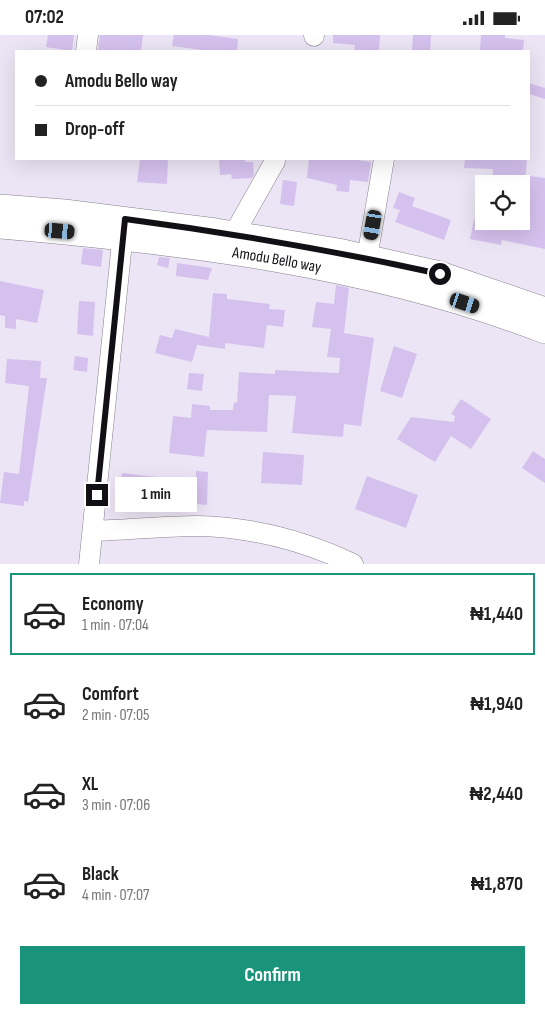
<!DOCTYPE html>
<meta charset="utf-8">
<style>
body{margin:0;font-family:"Sofia Sans Condensed",sans-serif;background:#f2f2f2;color:#222;height:100vh;display:flex;flex-direction:column;font-size:19px;white-space:nowrap}
*{box-sizing:border-box;margin:0}
p{font-size:16px;color:#767676}
.icon{flex:none;width:28px;height:28px;fill:none;stroke:currentColor;stroke-width:2;stroke-linecap:round;stroke-linejoin:round}
.map{position:relative;height:529px;overflow:hidden}
.side{display:flex;flex-direction:column;background:#fff;flex:1}
.side>*{flex:none}
.guide{position:absolute;left:15px;top:15px;width:515px;height:110px;border-radius:0px;box-shadow:0 5px 20px #0002;display:grid;align-content:center;height:110px;padding:0 20px;background:#fff}
.controls{position:absolute;left:475px;top:140px;display:grid;gap:10px}
.controls a{display:grid;place-items:center;width:55px;height:55px;border-radius:0px;background:#fff;box-shadow:0 5px 20px #0002;font-size:25px}
.end{position:absolute;width:22px;height:22px;margin:-11px;border:6px solid #121015;background:#fff;box-shadow:0 0 0 2px #fff}
.from{border-radius:50%}
.bubble{position:absolute;height:35px;border-radius:0px;background:#fff;box-shadow:0 5px 20px #0002;font-size:16px;font-weight:700;line-height:35px;text-align:center}
.car{position:absolute;width:15px;height:30px;margin:-15px -8px;border-radius:6px;box-shadow:0 0 4px 1px #0007;background:linear-gradient(#222 24%,#8ab4d8 0 40%,#222 0 76%,#8ab4d8 0 86%,#222 0)}
.guide b{display:flex;align-items:center;gap:18px;height:48px;font-size:19px}
.guide b+b{border-top:1px solid #e0e0e0}
.guide i{width:12px;height:12px;background:#222}
ul{padding:9px 0 0;list-style:none}
li{display:flex;align-items:center;gap:15px;height:82px;margin:0 10px 8px;padding:0 10px;border:2px solid transparent;border-radius:0px}
li div{flex:1}
li b{display:block;font-size:19px}
li em{font-style:normal;font-weight:700}
li.on{border-color:#19947b}
li>.icon{width:45px;height:45px;stroke-width:1.5}
.cta{display:flex;gap:10px;margin-top:auto;padding:10px 20px}
.cta a{flex:1;height:58px;border-radius:0px;background:#19947b;color:#fff;font-size:20px;font-weight:700;line-height:58px;text-align:center}
.status{display:flex;justify-content:space-between;align-items:center;height:35px;padding:0 25px;background:#fff;direction:ltr}
.status svg{height:14px;fill:currentColor}
.map>svg:first-child{display:block}
.building{fill:#d4c1ed}
.lines{fill:none;stroke-linecap:round;stroke-linejoin:round}
.minor-casing{stroke:#87818f;stroke-width:21}
.major-casing{stroke:#87818f;stroke-width:26}
.minor{stroke:#fff;stroke-width:20}
.major{stroke:#fff;stroke-width:25}
.route{stroke:#121015;stroke-width:6}
.labels{text-anchor:middle;dominant-baseline:central;stroke-width:4;stroke-linejoin:round;paint-order:stroke}
.street-label{font-size:16px;fill:#121015;stroke:#f8f4fe}
</style>
<div class="status"><b>07:02</b><svg viewBox="0 0 49 12"><path d="M0 12V9h3v3zM5 12V6h3v6zM10 12V3h3v9zM15 12V0h3v12zM26 1h20v11H26zM47 4h2v5h-2z"/></svg></div>
<div class="map">
<svg width="545" height="529" viewBox="0 0 545 529">
<rect width="100%" height="100%" fill="#ece5f5"/>
<path class="building" d="M48,0H74L72,16L46,12Z
M100,0H143L141,16H98Z
M174,0H208L238,4L237,16H209L172,11Z
M333,0H380L379,16H354L355,10L333,8Z
M413,0H431L430,16H412Z
M481,0H505V3L524,5L523,16H480Z
M529,48L545,53V64L529,59Z
M140,124H168L167,149L137,147Z
M219,124H245V127H253L254,140L252,143L232,144L231,139L220,140Z
M309,124H352L371,127L368,147L350,145L349,157L336,156L337,150L307,143Z
M465,124H527L525,149H492L493,134L464,133Z
M529,141L545,143V214L502,205L501,210L470,204L474,184L519,192L520,187L524,188Z
M283,145L297,147L294,171L280,169Z
M399,157L415,163L412,171L451,185L444,205L395,187L400,175L393,173Z
M83,213L103,215L101,232L81,229Z
M159,222L170,223L168,233L157,230Z
M177,228L212,233L208,245L176,241Z
M0,246L44,255L37,288L16,284V294L5,293V281L0,280Z
M336,250L349,253L344,298L374,303L361,391L344,389L343,402L292,398L296,361L269,360L267,397L207,395L204,422L169,418L173,381L191,383L192,369L210,371V375H233L234,367L237,368L239,337L275,339V335L339,338L340,323L327,322L331,294L312,292L316,267L334,269Z
M213,258L227,259V264L270,269L269,274L285,275L283,292L267,290L264,313L225,308V314L197,310L192,327L155,318L160,300L172,303L175,294L209,302Z
M79,266L95,267L93,301L77,299Z
M394,311L417,319L402,363L380,356Z
M75,321L88,323L87,337L73,335Z
M7,324L41,326L40,343H47L28,467L24,466V471L0,468L4,437L19,439L29,351L5,348Z
M189,338L204,339L202,356L187,354Z
M461,364L491,384L471,414L451,401L435,427L397,404L411,382L454,387L455,381L451,379Z
M533,416L545,424V448L522,433Z
M263,417L304,420L302,450L261,448Z
M196,436L208,437L207,470L195,469Z
M122,438L165,443L162,464L119,459Z
M367,441L418,460L406,493L355,474Z"/>
<g class="lines">
<defs>
<path id="minor" d="M314,1V0
M86,16L88,0
M234,199L275,126
M367,223L384,124
M93,496C128,495 163,491 197,491C251,492 305,506 353,529
M89,529L124,188"/>
<g id="major">
<path d="M0,172L64,177L216,196L338,216L440,239L545,275"/>
<path id="s1" d="M0,191C184,207 372,229 545,296"/>
</g>
</defs>
<use href="#minor" class="minor-casing"/>
<use href="#major" class="major-casing"/>
<use href="#minor" class="minor"/>
<use href="#major" class="major"/>
</g>
<g class="lines">
<path class="route" d="M97,460L125,184C231,198 336,216 440,239"/>
</g>
<g class="labels">
<g class="street-label">
<text stroke="none"><textPath href="#s1" startOffset="279">Amodu Bello way</textPath></text>
</g>
</g>
</svg>
<div class="controls">
<a><svg class="icon" aria-label="locate" viewBox="0 0 24 24"><circle cx="12" cy="12" r="6"/><path d="M12 2v4M12 18v4M2 12h4M18 12h4"/></svg></a>
</div>
<i class="end from" style="left:440px;top:239px"></i>
<i class="end" style="left:97px;top:460px"></i>
<div class="bubble" style="left:115px;top:442px;width:82px">1 min</div>
<i class="car" style="left:373px;top:190px;rotate:190deg"></i>
<i class="car" style="left:60px;top:196px;rotate:95deg"></i>
<i class="car" style="left:465px;top:268px;rotate:108deg"></i>
<div class="guide">
<b><i class="from"></i>Amodu Bello way</b>
<b><i></i>Drop-off</b>
</div>
</div>
<section class="side">
<ul>
<li class="on"><svg class="icon" aria-label="car" viewBox="0 0 24 24"><path d="M5 17H2v-5l4-1 3-4h7l3 4 3 1v5h-3M9 17h6M6 11h13"/><circle cx="7" cy="17" r="2"/><circle cx="17" cy="17" r="2"/></svg><div><b>Economy</b><p>1 min · 07:04</p></div><em>₦1,440</em></li>
<li><svg class="icon" aria-label="car" viewBox="0 0 24 24"><path d="M5 17H2v-5l4-1 3-4h7l3 4 3 1v5h-3M9 17h6M6 11h13"/><circle cx="7" cy="17" r="2"/><circle cx="17" cy="17" r="2"/></svg><div><b>Comfort</b><p>2 min · 07:05</p></div><em>₦1,940</em></li>
<li><svg class="icon" aria-label="car" viewBox="0 0 24 24"><path d="M5 17H2v-5l4-1 3-4h7l3 4 3 1v5h-3M9 17h6M6 11h13"/><circle cx="7" cy="17" r="2"/><circle cx="17" cy="17" r="2"/></svg><div><b>XL</b><p>3 min · 07:06</p></div><em>₦2,440</em></li>
<li><svg class="icon" aria-label="car" viewBox="0 0 24 24"><path d="M5 17H2v-5l4-1 3-4h7l3 4 3 1v5h-3M9 17h6M6 11h13"/><circle cx="7" cy="17" r="2"/><circle cx="17" cy="17" r="2"/></svg><div><b>Black</b><p>4 min · 07:07</p></div><em>₦1,870</em></li>
</ul>
<div class="cta"><a>Confirm</a></div>
</section>
